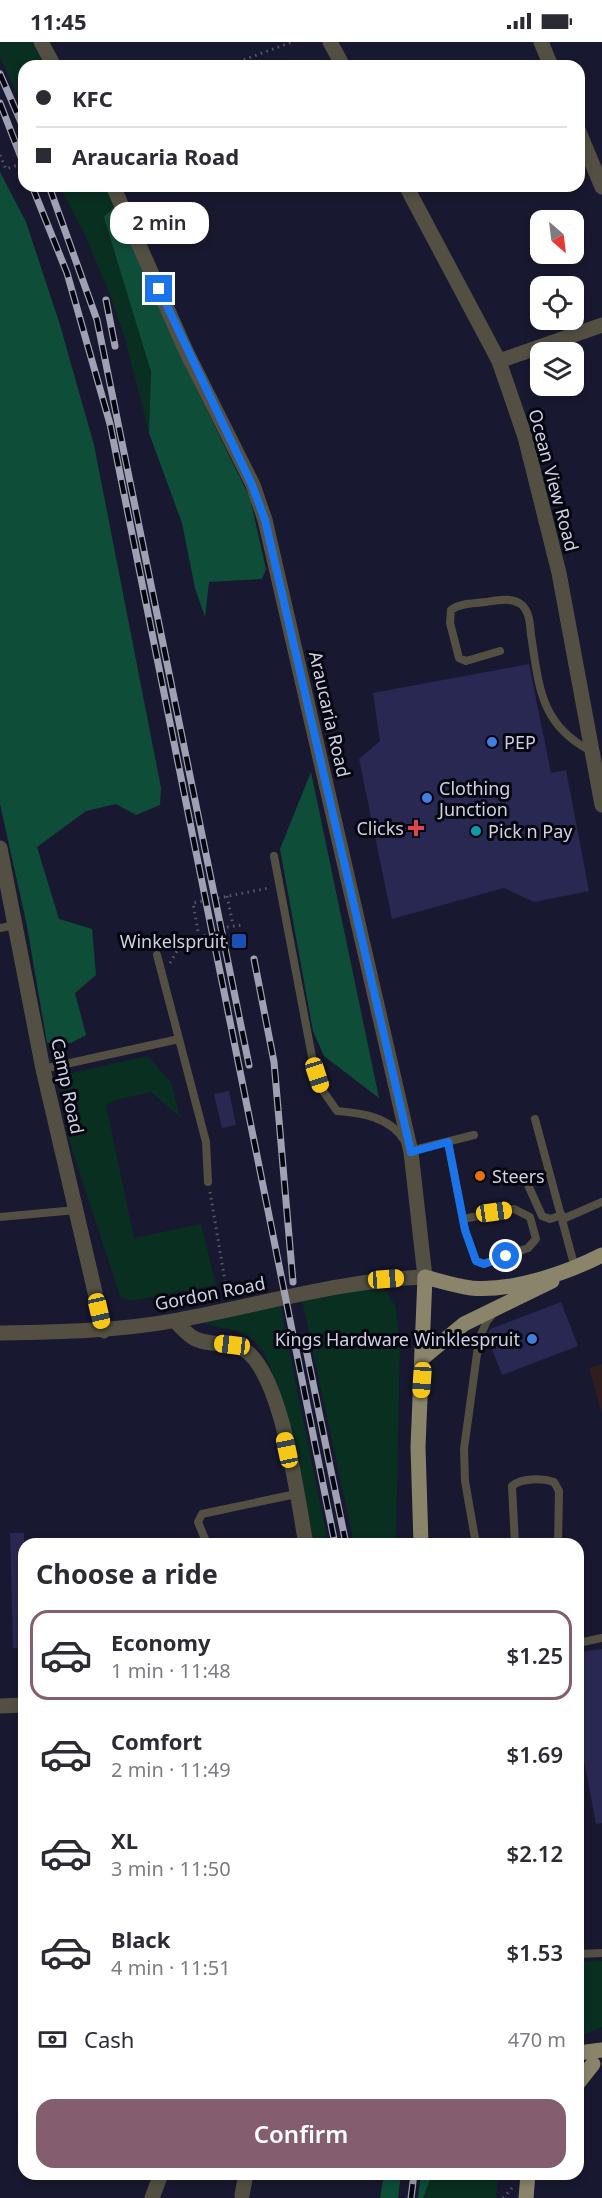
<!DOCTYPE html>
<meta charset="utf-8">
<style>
body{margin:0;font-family:"Noto Sans",sans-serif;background:#f2f2f3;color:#2b2b33;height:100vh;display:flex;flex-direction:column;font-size:22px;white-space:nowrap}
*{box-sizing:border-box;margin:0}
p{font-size:20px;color:#7c7c81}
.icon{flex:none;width:33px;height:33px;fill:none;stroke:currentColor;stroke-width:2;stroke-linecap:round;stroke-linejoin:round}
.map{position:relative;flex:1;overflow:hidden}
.side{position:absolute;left:18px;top:1496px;width:566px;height:642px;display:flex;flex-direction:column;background:#fff;border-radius:18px;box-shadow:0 3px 9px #0003}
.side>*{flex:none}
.hud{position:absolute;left:18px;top:18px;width:567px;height:132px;border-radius:18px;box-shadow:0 3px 9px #0003;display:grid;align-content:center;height:132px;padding:0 18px;background:#fff}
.needle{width:39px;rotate:152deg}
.fabs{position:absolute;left:530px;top:168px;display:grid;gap:12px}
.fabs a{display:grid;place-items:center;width:54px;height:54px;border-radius:12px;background:#fff;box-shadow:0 3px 9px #0003;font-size:30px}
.end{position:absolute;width:27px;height:27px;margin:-14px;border:8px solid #1a73e8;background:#fff;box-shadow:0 0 0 3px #fff}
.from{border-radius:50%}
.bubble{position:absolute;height:42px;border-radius:18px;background:#fff;box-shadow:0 3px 9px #0003;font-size:20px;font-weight:600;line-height:42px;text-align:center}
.car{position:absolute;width:18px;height:36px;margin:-18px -9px;border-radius:8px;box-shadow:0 0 4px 2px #0007;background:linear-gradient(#f5c518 24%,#345 0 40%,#f5c518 0 76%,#345 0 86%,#f5c518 0)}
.hud b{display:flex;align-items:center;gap:21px;height:57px;font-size:22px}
.hud b+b{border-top:2px solid #e1e1e2}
.hud i{width:15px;height:15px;background:#2b2b33}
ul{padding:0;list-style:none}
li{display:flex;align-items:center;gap:18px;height:90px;margin:0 12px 9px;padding:0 6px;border:3px solid transparent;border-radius:18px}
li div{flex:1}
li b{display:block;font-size:22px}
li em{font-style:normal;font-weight:600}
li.current{border-color:#845d6e}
li>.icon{width:54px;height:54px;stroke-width:1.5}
h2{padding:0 18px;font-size:27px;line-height:72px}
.pay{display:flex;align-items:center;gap:15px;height:66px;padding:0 18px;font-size:22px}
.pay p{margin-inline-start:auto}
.primary-button{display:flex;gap:12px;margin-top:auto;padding:12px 18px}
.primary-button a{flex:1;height:69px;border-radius:18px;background:#845d6e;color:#fff;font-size:24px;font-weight:600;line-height:69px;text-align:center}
.status{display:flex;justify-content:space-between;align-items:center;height:42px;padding:0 30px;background:#fff;direction:ltr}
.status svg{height:16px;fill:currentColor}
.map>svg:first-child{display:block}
.medical{fill:#301d1d}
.green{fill:#092f21}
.forest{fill:#0e4e38}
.building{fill:#282852}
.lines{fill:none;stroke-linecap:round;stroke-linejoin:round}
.path{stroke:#57596e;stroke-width:3;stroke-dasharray:1.5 4.5;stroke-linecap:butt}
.service{stroke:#535043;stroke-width:8}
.minor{stroke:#535043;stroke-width:15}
.primary{stroke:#8a856a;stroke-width:15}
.rail-casing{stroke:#9fa0b3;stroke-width:7}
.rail{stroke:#05050f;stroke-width:4.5;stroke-dasharray:14;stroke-linecap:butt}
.route{stroke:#1a73e8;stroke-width:8}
.shop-dot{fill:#3f7fe0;stroke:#05050f;stroke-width:2}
.health-dot{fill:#e0444e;stroke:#05050f;stroke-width:2}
.culture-dot{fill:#0f9aa8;stroke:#05050f;stroke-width:2}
.transit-dot{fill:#1a4fb4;stroke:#05050f;stroke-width:2}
.food-dot{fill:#e8710a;stroke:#05050f;stroke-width:2}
.labels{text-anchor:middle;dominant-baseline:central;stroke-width:6;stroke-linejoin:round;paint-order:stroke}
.street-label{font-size:18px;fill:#cfd1e2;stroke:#05050f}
.poi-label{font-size:18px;fill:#cfd1e2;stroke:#05050f;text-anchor:start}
</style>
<div class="status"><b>11:45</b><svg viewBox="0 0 49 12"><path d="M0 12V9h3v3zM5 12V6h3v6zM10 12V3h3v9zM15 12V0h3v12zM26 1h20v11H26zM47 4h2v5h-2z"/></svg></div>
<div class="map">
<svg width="602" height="2156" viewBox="0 0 602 2156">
<rect width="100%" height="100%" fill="#181930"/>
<path class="medical" d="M602,1322V1372L589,1326Z"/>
<path class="green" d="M0,0H32L45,24H24V67L0,16Z
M59,144H106L115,164L104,175L128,248L151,334L149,391L125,296L109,250L84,191Z
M147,1014L171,1040L180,1075L151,1050L115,1058L106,1063L134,1196L201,1182L216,1243L130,1259L120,1254L68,1095L59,1034Z
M371,1245L387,1250L396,1266L400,1302L396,1501H354L302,1258Z
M280,1262L328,1501H312C302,1457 285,1333 257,1302C237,1280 215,1291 200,1278Z
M602,1919V1985L581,1994L578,1993V1920Z
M429,2132H498L496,2156H422Z"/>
<path class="forest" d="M0,130L26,180L60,283L94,403L161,746L160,763L136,773L116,762L86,769L37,805L59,877L92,887L96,933L75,951L86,993L71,1001H47L27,884L0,762Z
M115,164L197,348L250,456L266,527L262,537L209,540L205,575L195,546L182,481L149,391L151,330L104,175Z
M311,730L379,1056L324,1014L313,989L280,807Z
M384,2132H401L398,2156H380Z
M421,2132H432L423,2156H418Z"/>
<path class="building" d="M529,622L551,731L566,728L589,849L534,860L504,846L392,877L359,717L380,699L373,651Z
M229,1049L236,1083L222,1086L214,1052Z
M561,1260L578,1304L502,1333L487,1294L490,1287Z
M10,1491H24V1606H13Z
M602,1607V1781L596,1782L578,1687V1610Z"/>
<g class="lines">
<path class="path" d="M227,24L292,0
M0,113L6,127L24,121
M227,854L233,883
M227,885L242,883
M199,895L193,861L269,846
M170,921L184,897L208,893
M210,1150L226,1245
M503,2156L512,2146"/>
<path class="service" d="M500,609L466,619L459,616L450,581L451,568C461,561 475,561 486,560C498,558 512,555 522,563C530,571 530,583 531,593C539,644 540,683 591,709
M274,814L313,1020L321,1046L337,1069C362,1071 390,1075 404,1098
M0,886L15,883
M157,913L206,1100L208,1140
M43,1027L179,997
M535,1077L575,1226
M448,1100L465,1188L476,1219L484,1222L528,1206L536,1197L530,1175L514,1167L463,1177
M410,1109L474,1093
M528,1143L542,1174L550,1177L562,1173
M0,1175L76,1168
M563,1177L602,1160
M207,1502L198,1480L202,1472L296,1452
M476,1502L465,1439L464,1407L479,1297L487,1279L493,1272
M515,1502L512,1444C521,1436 542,1436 554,1440L559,1449L558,1502
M578,1601L602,1596
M578,1912L602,1911"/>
<path class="minor" d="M41,0L54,24
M330,0L343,24
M541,0L551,24
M579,90L602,145
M406,144L499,319L525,395L559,531L602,763
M499,319L602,283
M0,806L43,1027L104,1289
M175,1279C180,1284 186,1291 192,1295C207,1305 229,1298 245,1308C283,1335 297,1455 306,1502
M0,1291C60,1290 119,1289 178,1278C260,1263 342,1238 425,1235L411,1110L265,478L253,443L186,309L113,144
M0,1664L24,1663
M242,2153L246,2132
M152,2156L161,2132"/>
<path class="primary" d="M424,1315L464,1282L552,1239
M421,1502L418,1405L425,1235C440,1239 456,1244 471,1246C512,1250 567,1231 602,1213
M578,2011L602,2008
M578,2041L593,2022
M526,2156L528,2132"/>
<defs>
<path id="rail" d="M0,32L24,87
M0,61L24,123
M32,144L67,231L110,382L335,1502
M49,144L97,278L249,1023
M106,258L115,304
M254,917L274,1020L293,1240
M304,1297L346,1502
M411,2156L414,2132"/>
</defs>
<use href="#rail" class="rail-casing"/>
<use href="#rail" class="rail"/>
</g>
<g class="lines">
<path class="route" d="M159,247L252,443L265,478L411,1110L448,1100L465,1188L476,1219L484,1222L506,1214"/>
</g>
<g class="shop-dot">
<circle cx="492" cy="700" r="6"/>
<circle cx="427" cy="756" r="6"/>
<circle cx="532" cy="1297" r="6"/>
</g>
<path class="health-dot" d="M413 777h6v6h6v6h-6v6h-6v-6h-6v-6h6z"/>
<circle class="culture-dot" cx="476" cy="789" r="6"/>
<rect class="transit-dot" x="231" y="891" width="16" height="16" rx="3"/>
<circle class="food-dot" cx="480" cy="1134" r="6"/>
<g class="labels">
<g class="street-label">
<text transform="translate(554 438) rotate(75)">Ocean View Road</text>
<text transform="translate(330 672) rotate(77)">Araucaria Road</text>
<text transform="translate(68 1044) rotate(78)">Camp Road</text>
<text transform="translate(210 1251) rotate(-11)">Gordon Road</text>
</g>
<g class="poi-label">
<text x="504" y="700">PEP</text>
<text x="439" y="746">Clothing<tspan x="439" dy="21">Junction</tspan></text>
<text x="404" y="786" text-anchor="end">Clicks</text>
<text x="488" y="789">Pick n Pay</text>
<text x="226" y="899" text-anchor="end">Winkelspruit</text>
<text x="492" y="1134">Steers</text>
<text x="520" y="1297" text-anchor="end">Kings Hardware Winklespruit</text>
</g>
</g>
</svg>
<div class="fabs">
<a><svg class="needle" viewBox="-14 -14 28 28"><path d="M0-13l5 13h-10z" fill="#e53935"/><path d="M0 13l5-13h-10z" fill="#7c7c81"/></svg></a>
<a><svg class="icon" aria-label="locate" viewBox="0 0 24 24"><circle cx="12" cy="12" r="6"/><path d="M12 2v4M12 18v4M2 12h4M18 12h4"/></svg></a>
<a><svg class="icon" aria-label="layers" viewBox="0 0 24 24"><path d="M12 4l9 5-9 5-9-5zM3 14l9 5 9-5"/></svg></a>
</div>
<i class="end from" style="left:506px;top:1214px"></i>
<i class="end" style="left:159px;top:247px"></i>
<div class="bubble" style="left:110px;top:160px;width:99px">2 min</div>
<i class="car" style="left:317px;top:1033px;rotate:162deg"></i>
<i class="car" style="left:494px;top:1170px;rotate:82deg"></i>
<i class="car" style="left:386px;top:1237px;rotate:86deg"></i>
<i class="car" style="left:99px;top:1269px;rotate:167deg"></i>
<i class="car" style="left:232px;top:1303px;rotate:277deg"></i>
<i class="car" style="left:422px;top:1338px;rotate:184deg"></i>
<i class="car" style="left:287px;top:1408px;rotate:348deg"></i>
<div class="hud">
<b><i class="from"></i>KFC</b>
<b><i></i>Araucaria Road</b>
</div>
<section class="side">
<h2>Choose a ride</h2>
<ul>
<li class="current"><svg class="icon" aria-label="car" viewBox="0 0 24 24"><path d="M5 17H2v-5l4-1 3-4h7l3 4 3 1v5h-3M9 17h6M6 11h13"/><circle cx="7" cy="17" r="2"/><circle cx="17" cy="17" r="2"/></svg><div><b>Economy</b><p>1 min · 11:48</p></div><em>$1.25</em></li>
<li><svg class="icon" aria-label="car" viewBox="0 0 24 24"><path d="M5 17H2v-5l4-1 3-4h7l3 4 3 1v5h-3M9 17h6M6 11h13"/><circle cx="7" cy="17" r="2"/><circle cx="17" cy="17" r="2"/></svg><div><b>Comfort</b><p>2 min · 11:49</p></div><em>$1.69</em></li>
<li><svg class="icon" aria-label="car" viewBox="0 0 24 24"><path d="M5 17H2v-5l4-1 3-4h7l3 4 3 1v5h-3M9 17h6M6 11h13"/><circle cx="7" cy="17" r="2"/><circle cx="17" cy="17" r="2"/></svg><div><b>XL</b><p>3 min · 11:50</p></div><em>$2.12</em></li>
<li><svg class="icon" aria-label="car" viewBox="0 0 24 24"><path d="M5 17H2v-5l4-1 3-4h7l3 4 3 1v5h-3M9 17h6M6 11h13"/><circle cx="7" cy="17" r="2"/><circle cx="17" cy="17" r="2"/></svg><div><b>Black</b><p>4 min · 11:51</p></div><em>$1.53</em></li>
</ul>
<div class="pay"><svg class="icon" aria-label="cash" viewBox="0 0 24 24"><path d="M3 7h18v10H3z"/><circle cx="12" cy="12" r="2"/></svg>Cash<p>470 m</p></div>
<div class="primary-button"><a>Confirm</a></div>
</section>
</div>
